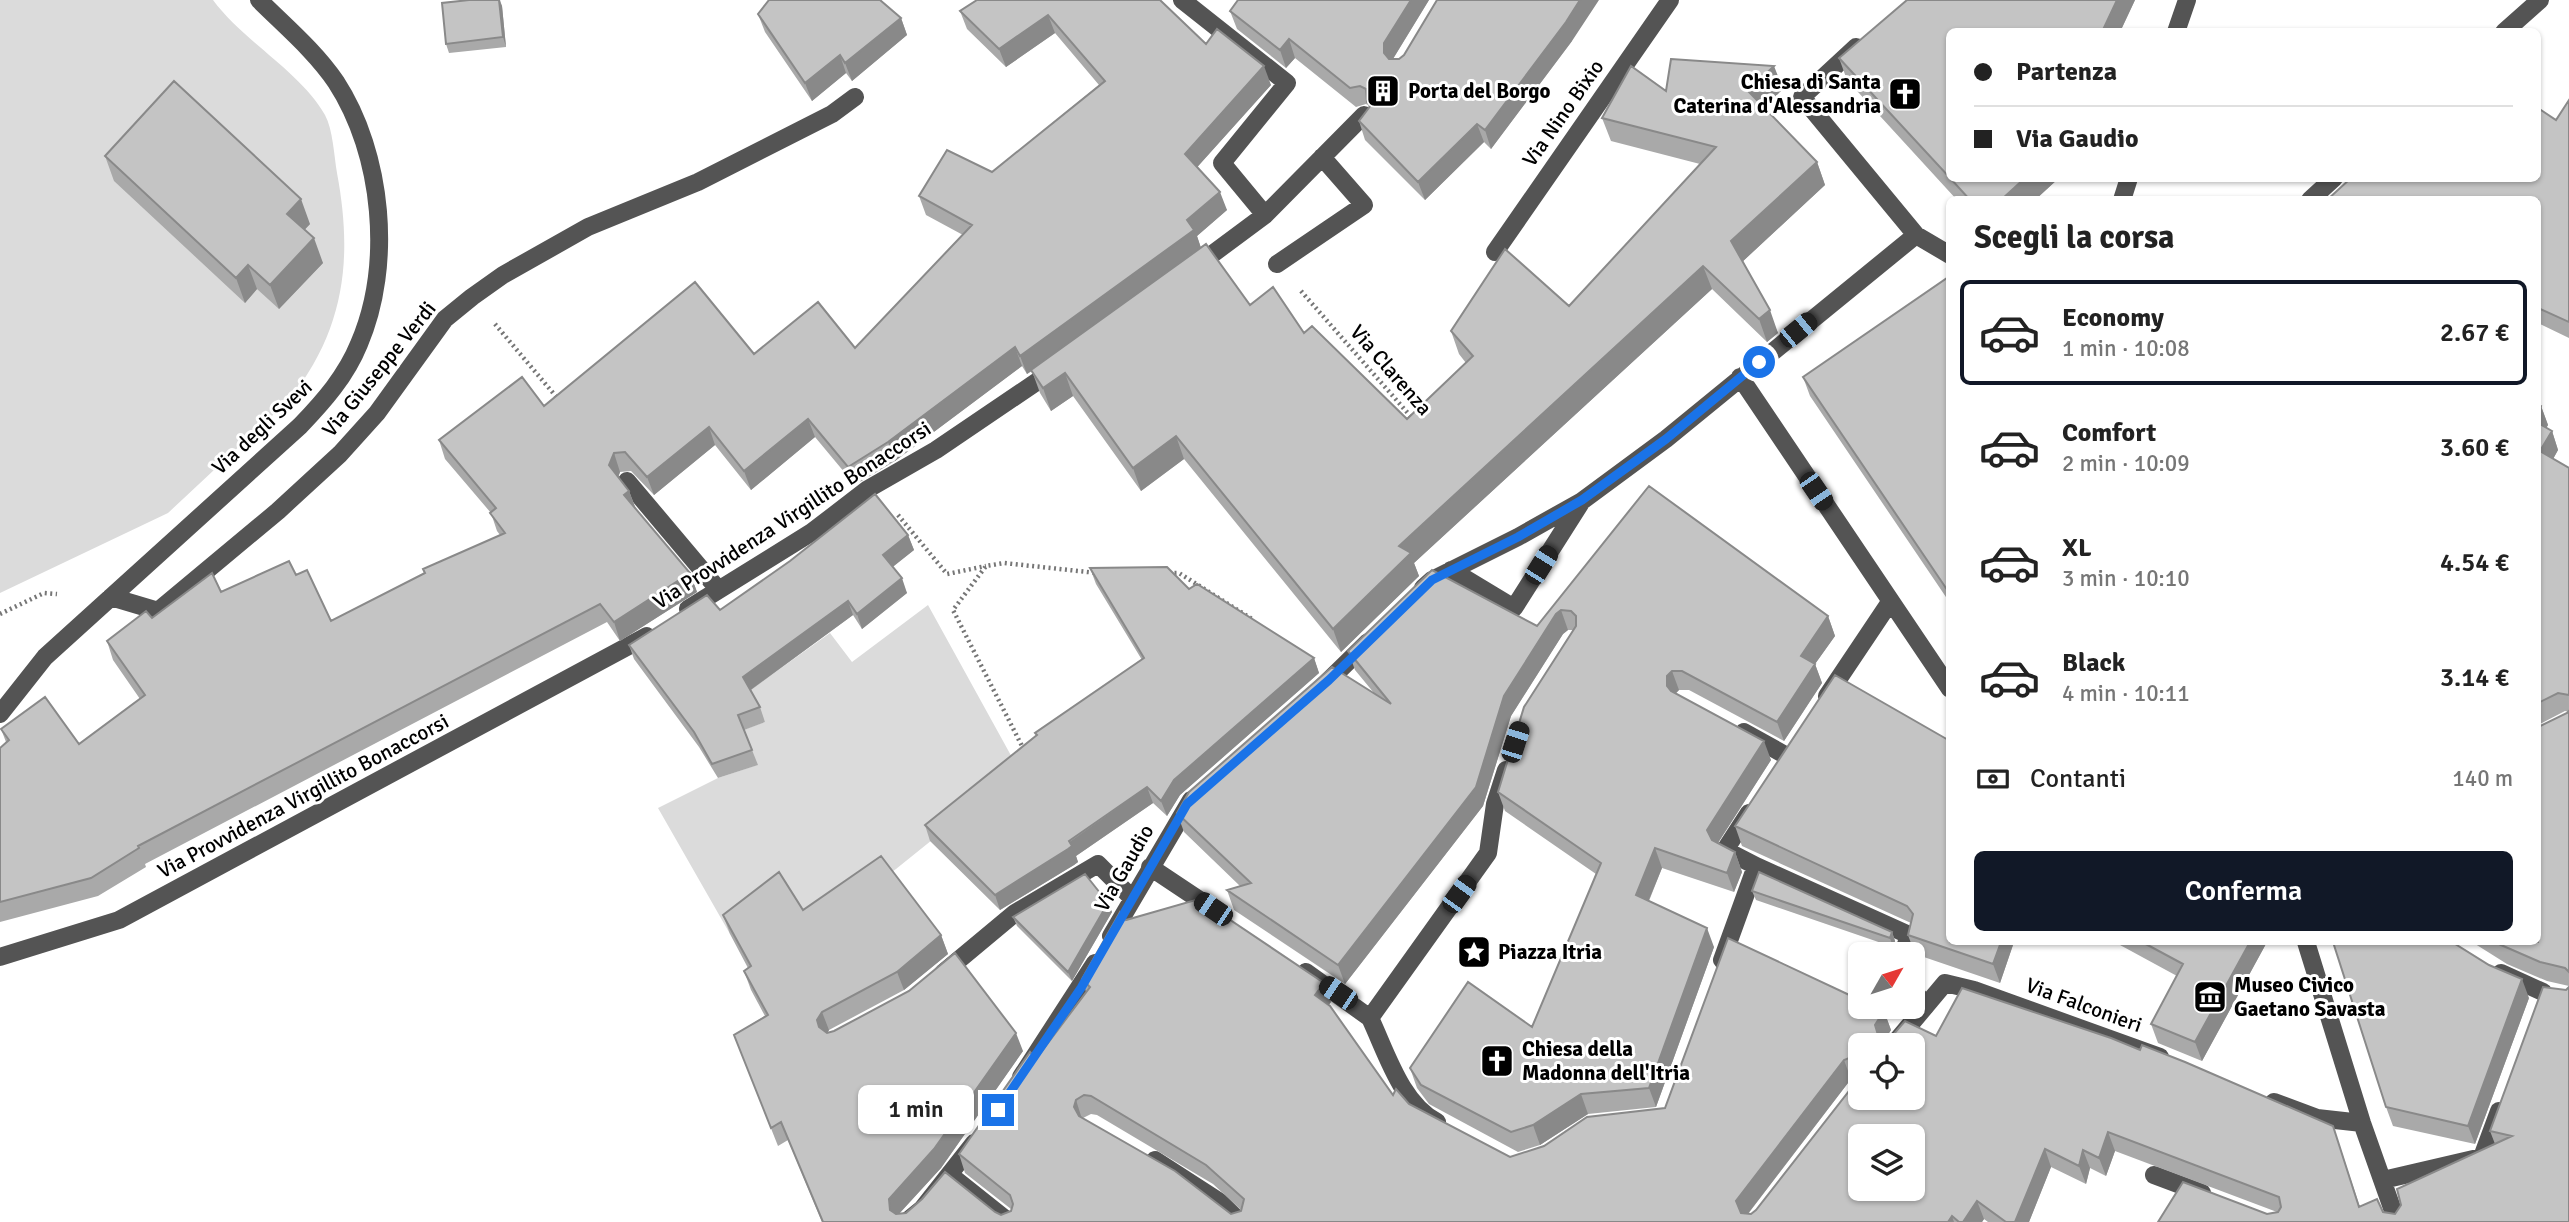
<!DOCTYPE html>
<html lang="it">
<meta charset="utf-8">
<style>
body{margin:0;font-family:Signika,sans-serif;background:#f2f2f2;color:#222;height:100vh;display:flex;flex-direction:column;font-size:26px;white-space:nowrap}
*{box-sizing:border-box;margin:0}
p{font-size:23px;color:#767676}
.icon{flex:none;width:38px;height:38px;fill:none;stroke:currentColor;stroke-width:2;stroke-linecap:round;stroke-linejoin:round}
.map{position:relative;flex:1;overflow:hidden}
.panel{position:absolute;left:1946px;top:196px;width:595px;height:749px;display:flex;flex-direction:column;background:#fff;border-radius:10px;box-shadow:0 2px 5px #0004}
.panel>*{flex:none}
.guide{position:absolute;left:1946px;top:28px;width:595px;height:154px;border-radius:10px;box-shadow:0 2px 5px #0004;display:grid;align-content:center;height:154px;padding:0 28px;background:#fff}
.needle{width:46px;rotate:51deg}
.fabs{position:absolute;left:1848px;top:942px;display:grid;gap:14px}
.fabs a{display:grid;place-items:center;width:77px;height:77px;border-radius:10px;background:#fff;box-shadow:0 2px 5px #0004;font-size:35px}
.end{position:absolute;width:32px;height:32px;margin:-16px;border:9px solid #1a73e8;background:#fff;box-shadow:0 0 0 4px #fff}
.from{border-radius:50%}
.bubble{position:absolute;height:49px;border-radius:10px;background:#fff;box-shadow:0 2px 5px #0004;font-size:23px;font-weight:600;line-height:49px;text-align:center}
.car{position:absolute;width:21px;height:42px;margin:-21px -10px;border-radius:9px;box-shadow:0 0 5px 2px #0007;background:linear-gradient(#222 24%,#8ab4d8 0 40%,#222 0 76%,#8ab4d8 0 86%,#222 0)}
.guide b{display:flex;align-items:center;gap:24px;height:66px;font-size:26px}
.guide b+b{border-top:2px solid #e0e0e0}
.guide i{width:18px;height:18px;background:#222}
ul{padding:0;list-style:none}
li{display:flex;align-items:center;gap:21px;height:105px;margin:0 14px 10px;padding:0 14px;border:4px solid transparent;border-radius:10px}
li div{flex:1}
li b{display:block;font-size:26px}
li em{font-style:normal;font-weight:600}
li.on{border-color:#111827}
li>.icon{width:63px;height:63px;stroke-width:1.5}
h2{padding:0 28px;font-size:32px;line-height:84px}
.pay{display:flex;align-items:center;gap:18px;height:77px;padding:0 28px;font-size:26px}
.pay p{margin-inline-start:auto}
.action{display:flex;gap:14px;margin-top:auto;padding:14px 28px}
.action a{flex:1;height:80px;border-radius:10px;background:#111827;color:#fff;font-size:28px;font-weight:600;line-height:80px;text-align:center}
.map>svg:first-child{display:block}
.green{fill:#dbdbdb}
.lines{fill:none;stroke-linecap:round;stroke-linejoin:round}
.path{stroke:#767676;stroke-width:4.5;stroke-dasharray:2 3.5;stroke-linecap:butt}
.minor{stroke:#545454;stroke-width:18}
.wall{fill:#a9a9a9;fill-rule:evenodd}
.shaded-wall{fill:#898989}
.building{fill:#c4c4c4;stroke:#898989;stroke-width:2;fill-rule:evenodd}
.route{stroke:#1a73e8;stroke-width:9}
.labels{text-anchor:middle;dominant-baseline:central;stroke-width:6;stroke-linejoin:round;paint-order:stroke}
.poi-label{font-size:21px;font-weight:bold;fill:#000;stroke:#fff;text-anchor:start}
.street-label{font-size:21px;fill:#000;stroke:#fff}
</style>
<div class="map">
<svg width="2569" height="1222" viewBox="0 0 2569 1222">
<rect width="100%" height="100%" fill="#fff"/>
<path class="green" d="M0,0H213C244,42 300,71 325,115C333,130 334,155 337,173C353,258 345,330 289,400L168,513L0,593Z
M928,605L1019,770L896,869L810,929L785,891L730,934L658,808L718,778L757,765L743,730L765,722L749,691L830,633L852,662Z"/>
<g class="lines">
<path class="path" d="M1301,291L1413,419
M495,324L559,400
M898,515L947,574L986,566
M1169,573H1179L1252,619
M0,614L44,593L57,594
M1024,750L953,610L986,566L1004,563L1097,573"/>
<path class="minor" d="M1182,0L1287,83L1222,163L1265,215
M2176,32L2187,0
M2504,32L2540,0
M1856,47L1802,97L1916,235L1950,255
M2122,200L2129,178
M2310,200L2334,178
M1495,252L1670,0
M1277,264L1364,205L1322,157
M1195,267L1265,215L1364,115
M1740,377L1950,689
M627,481L718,589
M1451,570L1514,608L1582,501L1666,439L1916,235
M1423,588L1432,580L1518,537L1582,501
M111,597L158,611L278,511L340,454L377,413L445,319L472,297L503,275L588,227L698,182L832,114L855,97
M688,609L812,532L868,489L936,450L1054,370
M1323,686L1368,642
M1827,696L1890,602
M0,714L45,657L300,426C324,401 346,376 359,344C393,265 383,154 336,82C315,51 285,26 259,0
M1744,732L1787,756
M1756,866L1909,935L1903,954
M1150,867L1216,911
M1111,936L1191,800
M2306,942L2362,1123L2397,1222
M0,957L119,920L647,636
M1722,960L1756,866L1725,850L1749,813
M1306,972L1370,1018L1488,853L1495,804L1506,770
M943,973L1015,913L1098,864L1132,898
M2501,973L2543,992
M1913,990L1926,1006
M1370,1018C1387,1054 1401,1103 1437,1122
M1893,1045L1945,983L1974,990L2160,1057
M1021,1077L1095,963
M2274,1102L2317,1118L2362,1123
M1155,1160L1220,1202L1240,1222
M950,1175L1009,1222
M2154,1175L2202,1193
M2383,1180L2482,1157L2499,1111
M906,1222L922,1209L974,1143"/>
</g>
<path class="wall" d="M469,0H500L502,6L506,47L449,53L446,44Z
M977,0L1206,44L1271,85L1197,167L1227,210L1197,236L1201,248L1250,305L1304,333L1407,419L1466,363L1459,354L1451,331L1569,306L1700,164L1611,141L1602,118L1666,91L1783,89L1764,107L1817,162L1825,185L1743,261L1778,333L1767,342L1712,289L1414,563L1419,576L1341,652L1184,459L1141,491L1073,396L1051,411L1040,393L1032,371L1027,374L1022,366L895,461L855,485L815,437L751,490L715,445L654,495L631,471L620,472L618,477L629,491L636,509L690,573L697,592L620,641L607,622L145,864L146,867L98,896L0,922V748L6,742L1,729L79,744L140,699L113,660L107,641L152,618L221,592L296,575L331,621L500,535L497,531L491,513L445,459L439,440L544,406L754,354L855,348L963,235L926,215L919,196L992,172L1099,85L1055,33L1006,67L967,29L960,11Z
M1238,0H1429L1393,59L1572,41L1491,149L1484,142L1425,200L1365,140L1359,121L1369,108L1368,105L1366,104L1356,107L1295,58L1286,68L1237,29L1230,11Z
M1907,0H2135L2120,32H1950V178H2059L2035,200H1957L1847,80L1839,58Z
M758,14L901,18L907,35L852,81L846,73L812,101L765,32Z
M2569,100V338L2538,323V200L2556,120Z
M105,156L310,224L304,230L323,263L279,309L257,289L245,303L114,181Z
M1950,276V603L1810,396L1803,377Z
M2538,404L2541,406L2548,425L2546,428L2552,431L2558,450L2553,459L2569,468V986L2547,981L2507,964L2472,942H2538L2567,713L2569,712L2565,711L2538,725Z
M1649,486L1828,616L1835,636L1815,664L1822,683L1784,741L1689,690H1679L1676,693L1771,760L1718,843L1735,852L1742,872L1734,892L1662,868L1649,901L1714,947L1656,1107L1588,1114L1540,1145L1518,1152L1429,1104L1417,1088L1410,1068L1532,1027L1596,874L1505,811L1498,792L1573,630H1568L1563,634L1511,716L1483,806L1345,984L1234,910L1227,890L1240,886L1184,832L1177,813L1374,693L1355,670L1348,651L1537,626Z
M908,535L914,550L892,567L907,593L862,629L853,615L751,690L760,707L765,722L744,730L758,765L718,778L699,747L634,659L629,645L720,610Z
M1090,568L1189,589L1314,658L1319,673L1180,795L1167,816L1153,803L1076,856L1078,862L1074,865L1000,910L930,841L925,825L1037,736L1035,733L1142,660L1096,584Z
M1835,675L1950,942H2014L2000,983L1915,954L1908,935L1911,923L1742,846L1735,826Z
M1752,891L1892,932L1895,941L1893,947L1756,900Z
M1108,903L1112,912L1072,981L1017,926L1013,917Z
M803,910L941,935L948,954L904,990L829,1030L828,1032L1023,1051L941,1168L899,1214L995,1212L1001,1215L1011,1211V1209L965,1173L959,1154L1036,1059L1086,992L1082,979L1126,920L1331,1002L1328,1005L1393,1095L1409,1104L1510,1157L1665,1108L1884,1011L1891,1030L1887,1036H1936L2140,1050L2333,1126L2360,1207L2395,1214L2495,1144L2490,1131L2543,987L2569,1222L2267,1214L2277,1212L2115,1151L2106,1176L2090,1168L2086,1184L2051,1167L2029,1222H1988L1984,1219L1982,1222H822L788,1140L778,1146L734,1035L765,1016L751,990L744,971L748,968L730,934L723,915ZM1860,1045L1913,1097L1751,1214H1748L1851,1079L1860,1075ZM1091,1114L1097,1115L1213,1184L1241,1210V1211L1231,1214L1083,1118Z
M2119,942H2267L2202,1061L2158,1043L2151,1024L2177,976L2120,945Z
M2529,998L2475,1144L2393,1126L2386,1107Z"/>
<path class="shaded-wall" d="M499,0L502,6L506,47L503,37Z
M1411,0H1429L1391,62L1384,53V43Z
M1580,0H1599L1572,41L1491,149L1485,130Z
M2117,0H2135L2120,32H2102Z
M1048,15L1055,33L1006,67L999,49Z
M901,18L907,35L852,81L845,63Z
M1289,39L1295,58L1286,68L1280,50Z
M840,55L846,73L812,101L805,83Z
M1264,66L1271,85L1192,173L1185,154Z
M1774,66L1783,89L1757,114L1748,91Z
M1477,124L1484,142L1425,200L1418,182Z
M1817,162L1825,185L1740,264L1731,241Z
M2025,178H2059L2035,200H2001Z
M1220,192L1227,210L1197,236L1201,248L1027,374L1020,356Z
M301,199L310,224L296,239L287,214Z
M314,238L323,263L279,309L270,285Z
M248,265L257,289L245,303L236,278Z
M1703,266L1712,289L1414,563L1419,576L1341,652L1333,629L1399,546Z
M1770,310L1778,333L1767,342L1759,319Z
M1015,347L1022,366L895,461L888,442Z
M1065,373L1073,396L1051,411L1043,388Z
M2541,406L2548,425L2540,439L2538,432V412Z
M808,419L815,437L751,490L744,471Z
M709,427L715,445L654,495L647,477Z
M2552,431L2558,450L2547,470L2540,451Z
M1176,436L1184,459L1141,491L1133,468Z
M614,453L620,472L616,484L609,465Z
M629,491L636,510L624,495Z
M908,535L914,550L889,570L883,555Z
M690,573L697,592L620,641L614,622Z
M902,578L907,593L862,629L857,614Z
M848,601L853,615L749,691L743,677Z
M1561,610L1568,630L1563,634L1511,716L1483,806L1345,984L1338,965L1504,696L1556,614Z
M1828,616L1835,636L1815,664L1822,683L1784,741L1777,722L1801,656Z
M1314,658L1319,673L1180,795L1167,816L1161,801L1174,780Z
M1672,671L1679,690L1674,695L1667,686V676Z
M1764,741L1771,760L1714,849L1707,830Z
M1147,787L1153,803L1076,856L1078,862L1074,865L1000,910L995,895Z
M1655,848L1662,868L1643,914L1636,895Z
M1735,852L1742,872L1734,892L1727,873Z
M1108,903L1112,912L1072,981L1068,972Z
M1707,928L1714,947L1656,1107L1649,1088Z
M1892,932L1895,941L1893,947L1890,938Z
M941,935L948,954L904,990L897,972Z
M2001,942H2014L2000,983L1993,964Z
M2250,942H2267L2202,1061L2195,1042Z
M2522,979L2529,998L2475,1144L2468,1126Z
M1324,983L1331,1002L1322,1014L1315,995Z
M1884,1011L1891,1030L1882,1044L1875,1025Z
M822,1012L829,1030L824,1039L817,1020Z
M1016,1033L1023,1051L941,1168L896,1217L890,1210L889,1199Z
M1844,1060L1851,1079L1743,1220L1736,1201Z
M1581,1094L1588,1114L1540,1145L1533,1125Z
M1076,1100L1082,1119L1081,1126L1074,1107Z
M2108,1132L2115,1151L2106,1176L2099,1158Z
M2045,1149L2051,1167L2029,1222H2015Z
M2083,1150L2090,1168L2086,1184L2079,1166Z
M1977,1201L1984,1219L1982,1222H1963Z
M1952,1216L1954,1222H1948Z"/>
<path class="building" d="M469,0H499L503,37L446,44L442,3Z
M769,0H880L901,18L845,63L840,55L805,83L758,14Z
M977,0H1160L1206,44L1217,29L1264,66L1185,154L1220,192L1187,220L1194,230L1020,356L1015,347L888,442L848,467L808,419L744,471L709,427L647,477L625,452L614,453L609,465L629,491L624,495L690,573L614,622L600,604L138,846L139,848L91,878L0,902V748L9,740L1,729L45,697L79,744L145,695L107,641L146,611L152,618L212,573L221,592L289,561L296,575L307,570L331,621L425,573L423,569L505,533L490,513L496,508L439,440L522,377L544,406L695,282L754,354L818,302L855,348L972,225L919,196L947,150L992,172L1105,81L1048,15L999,49L960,11Z
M1238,0H1411L1384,43V53L1389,59H1399L1404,55L1437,0H1580L1566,22L1485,130L1477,124L1418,182L1359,121L1371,105L1367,102L1366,89L1360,86L1350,88L1289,39L1280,50L1230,11Z
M1907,0H2117L2102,32H1950V178L1839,58Z
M1671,59L1774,66L1748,91L1817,162L1731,241L1770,310L1759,319L1703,266L1399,546L1411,553L1333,629L1176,436L1133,468L1065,373L1043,388L1031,370L1206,244L1250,305L1273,287L1304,333L1312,326L1407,419L1473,356L1451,331L1505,249L1569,306L1716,147L1602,118L1631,66L1666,91Z
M174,81L301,199L287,214L314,238L270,285L248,265L236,278L105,156Z
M2569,100V322L2538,308V200H2327L2351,178H2538V108L2556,120Z
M1950,178H2025L2001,200H1970Z
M1950,276V594L1803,377Z
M2538,404L2541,406L2538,412Z
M2538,423L2552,431L2540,451L2569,468V695L2558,693L2538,703Z
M1649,486L1828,616L1801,656L1815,664L1777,722L1682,671H1672L1667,676V686L1671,691L1764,741L1707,830L1712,840L1735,852L1727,873L1655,848L1636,895L1707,928L1649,1088L1581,1094L1533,1125L1511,1132L1421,1085L1410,1068L1468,982L1532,1027L1601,863L1498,792L1524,707L1576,626V616L1571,611L1561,610L1556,614L1504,696L1476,787L1338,965L1227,890L1251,883L1177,813L1189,792L1332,667L1391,704L1348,651L1432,570L1537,626Z
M875,494L908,535L883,555L902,578L857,614L848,601L743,677L760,707L738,715L752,750L712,764L694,732L629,645L707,595L720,610L790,561Z
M1167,567L1189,589L1197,584L1314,658L1174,780L1161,801L1147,787L1069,841L1072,846L1068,849L995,895L925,825L1037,735L1035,733L1144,658L1090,568Z
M1835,675L1950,741V942H2001L1993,964L1908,935L1913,914L1907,906L1735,826Z
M2569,711V972L2565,968L2540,962L2501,945L2495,942H2538V727L2567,713Z
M881,856L941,935L897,972L822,1012L817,1020L819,1027L827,1033L834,1031L909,991L955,953L1016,1033L934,1149L889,1199L890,1210L896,1214L906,1213L922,1199L945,1172L995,1212L1001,1215L1011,1211L1013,1204L1010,1195L959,1154L1030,1052L1036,1059L1090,987L1082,979L1120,912L1126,920L1199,899L1324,983L1315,995L1330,1006L1393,1095L1396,1089L1409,1104L1510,1157L1544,1146L1587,1117L1665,1108L1728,938L1860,1000V1006H1873L1884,1011L1875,1025L1878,1035L1884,1037L1894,1034L1905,1021L1936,1036L1962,988L2111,1038L2140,1050L2142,1045L2185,1062L2333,1126L2359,1207L2377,1199L2383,1212L2395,1214L2401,1205L2397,1189L2512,1136L2490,1131L2543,987L2566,990L2569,987V1222H2158L2183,1182L2267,1214L2278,1212L2281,1207L2279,1197L2108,1132L2099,1158L2083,1150L2079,1166L2045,1149L2015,1222H2006L1977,1201L1963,1222H1959L1952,1216L1948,1222H823L781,1122L771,1128L734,1035L768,1015L744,971L751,966L723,915L779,872L803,910ZM1860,1045H1913V1097H1860V1077L1756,1210L1751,1214L1741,1213L1736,1201L1844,1060L1854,1056L1860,1059ZM1084,1095L1091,1096L1206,1165L1244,1199L1241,1211L1231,1214L1175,1171L1079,1116L1074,1107L1076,1100ZM1860,1136H1913V1188H1860Z
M1759,872L1892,932L1890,938L1752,891Z
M1085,874L1108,903L1068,972L1013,917Z
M2142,942H2250L2195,1042L2151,1024L2183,964Z
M2333,942H2452L2489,965L2522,979L2468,1126L2386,1107Z"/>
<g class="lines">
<path class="route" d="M998,1110L1081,988L1187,804L1329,680L1432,580L1518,537L1582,500L1666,439L1759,362"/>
</g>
<defs>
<symbol id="building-square" viewBox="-11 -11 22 22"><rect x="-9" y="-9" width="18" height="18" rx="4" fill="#000" stroke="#fff"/><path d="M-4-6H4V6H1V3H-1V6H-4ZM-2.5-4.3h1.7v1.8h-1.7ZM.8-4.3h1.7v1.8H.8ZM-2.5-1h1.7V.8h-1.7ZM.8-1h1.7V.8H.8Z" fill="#fff"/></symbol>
<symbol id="church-square" viewBox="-11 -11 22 22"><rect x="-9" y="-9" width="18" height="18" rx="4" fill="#000" stroke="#fff"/><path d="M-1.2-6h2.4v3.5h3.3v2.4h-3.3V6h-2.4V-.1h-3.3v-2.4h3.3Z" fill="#fff"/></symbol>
<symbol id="sight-square" viewBox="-11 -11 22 22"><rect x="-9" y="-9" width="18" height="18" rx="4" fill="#000" stroke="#fff"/><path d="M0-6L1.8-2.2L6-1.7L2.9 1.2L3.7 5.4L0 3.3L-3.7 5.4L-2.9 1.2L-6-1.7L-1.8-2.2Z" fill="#fff"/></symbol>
<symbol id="museum-square" viewBox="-11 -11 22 22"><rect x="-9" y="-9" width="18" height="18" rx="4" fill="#000" stroke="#fff"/><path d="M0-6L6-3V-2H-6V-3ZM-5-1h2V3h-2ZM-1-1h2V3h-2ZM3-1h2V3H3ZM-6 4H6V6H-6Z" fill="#fff"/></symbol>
</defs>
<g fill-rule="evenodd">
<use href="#building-square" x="1364" y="72" width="38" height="38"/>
<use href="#church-square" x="1886" y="75" width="38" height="38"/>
<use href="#sight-square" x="1455" y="933" width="38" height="38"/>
<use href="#museum-square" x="2191" y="978" width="38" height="38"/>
<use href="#church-square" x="1478" y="1042" width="38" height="38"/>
</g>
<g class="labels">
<g class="poi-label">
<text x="1881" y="82" text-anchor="end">Chiesa di Santa<tspan x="1881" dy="24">Caterina d'Alessandria</tspan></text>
<text x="1408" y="91">Porta del Borgo</text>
<text x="1498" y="952">Piazza Itria</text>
<text x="2234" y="985">Museo Civico<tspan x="2234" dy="24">Gaetano Savasta</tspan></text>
<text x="1522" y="1049">Chiesa della<tspan x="1522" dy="24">Madonna dell'Itria</tspan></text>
</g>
<g class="street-label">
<text transform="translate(1563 113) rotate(-55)">Via Nino Bixio</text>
<text transform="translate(379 369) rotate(-51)">Via Giuseppe Verdi</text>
<text transform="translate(1391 370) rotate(49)">Via Clarenza</text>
<text transform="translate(262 427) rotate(-43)">Via degli Svevi</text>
<text transform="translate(792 515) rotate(-33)">Via Provvidenza Virgillito Bonaccorsi</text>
<text transform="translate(303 796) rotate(-28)">Via Provvidenza Virgillito Bonaccorsi</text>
<text transform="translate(1124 868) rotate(-60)">Via Gaudio</text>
<text transform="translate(2084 1005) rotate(20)">Via Falconieri</text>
</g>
</g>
</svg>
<div class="fabs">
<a><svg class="needle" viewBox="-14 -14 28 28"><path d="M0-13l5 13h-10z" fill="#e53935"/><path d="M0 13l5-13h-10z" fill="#767676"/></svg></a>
<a><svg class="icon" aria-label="locate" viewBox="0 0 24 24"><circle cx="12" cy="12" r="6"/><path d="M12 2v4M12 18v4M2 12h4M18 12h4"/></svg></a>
<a><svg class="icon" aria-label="layers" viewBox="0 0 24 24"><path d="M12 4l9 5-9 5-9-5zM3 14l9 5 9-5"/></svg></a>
</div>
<i class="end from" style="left:1759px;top:362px"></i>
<i class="end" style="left:998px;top:1110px"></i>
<div class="bubble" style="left:858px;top:1085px;width:116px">1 min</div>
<i class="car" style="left:1798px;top:330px;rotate:51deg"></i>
<i class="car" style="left:1816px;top:491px;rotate:146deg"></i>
<i class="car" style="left:1541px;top:565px;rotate:32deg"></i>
<i class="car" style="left:1515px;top:742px;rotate:18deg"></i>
<i class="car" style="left:1459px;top:894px;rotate:36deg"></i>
<i class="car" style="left:1213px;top:909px;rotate:304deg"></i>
<i class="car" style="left:1338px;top:993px;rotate:304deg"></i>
<div class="guide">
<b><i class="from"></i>Partenza</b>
<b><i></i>Via Gaudio</b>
</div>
<section class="panel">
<h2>Scegli la corsa</h2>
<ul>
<li class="on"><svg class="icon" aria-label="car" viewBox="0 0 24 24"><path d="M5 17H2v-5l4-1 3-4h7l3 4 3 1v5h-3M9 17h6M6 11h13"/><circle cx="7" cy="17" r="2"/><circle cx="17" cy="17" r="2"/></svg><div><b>Economy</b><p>1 min · 10:08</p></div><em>2.67 €</em></li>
<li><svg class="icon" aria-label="car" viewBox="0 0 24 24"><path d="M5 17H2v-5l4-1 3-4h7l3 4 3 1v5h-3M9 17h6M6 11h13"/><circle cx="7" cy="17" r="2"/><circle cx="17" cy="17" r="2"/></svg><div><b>Comfort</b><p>2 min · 10:09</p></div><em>3.60 €</em></li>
<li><svg class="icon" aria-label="car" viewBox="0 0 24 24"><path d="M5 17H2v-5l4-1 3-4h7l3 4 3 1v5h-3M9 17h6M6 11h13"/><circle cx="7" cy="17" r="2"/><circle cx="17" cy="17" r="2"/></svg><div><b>XL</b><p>3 min · 10:10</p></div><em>4.54 €</em></li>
<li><svg class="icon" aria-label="car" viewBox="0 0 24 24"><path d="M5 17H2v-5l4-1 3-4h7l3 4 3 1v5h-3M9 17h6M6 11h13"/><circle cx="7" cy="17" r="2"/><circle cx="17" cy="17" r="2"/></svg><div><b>Black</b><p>4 min · 10:11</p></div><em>3.14 €</em></li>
</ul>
<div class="pay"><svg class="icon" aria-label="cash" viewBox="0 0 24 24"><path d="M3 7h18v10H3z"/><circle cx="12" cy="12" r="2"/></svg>Contanti<p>140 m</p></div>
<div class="action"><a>Conferma</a></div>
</section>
</div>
